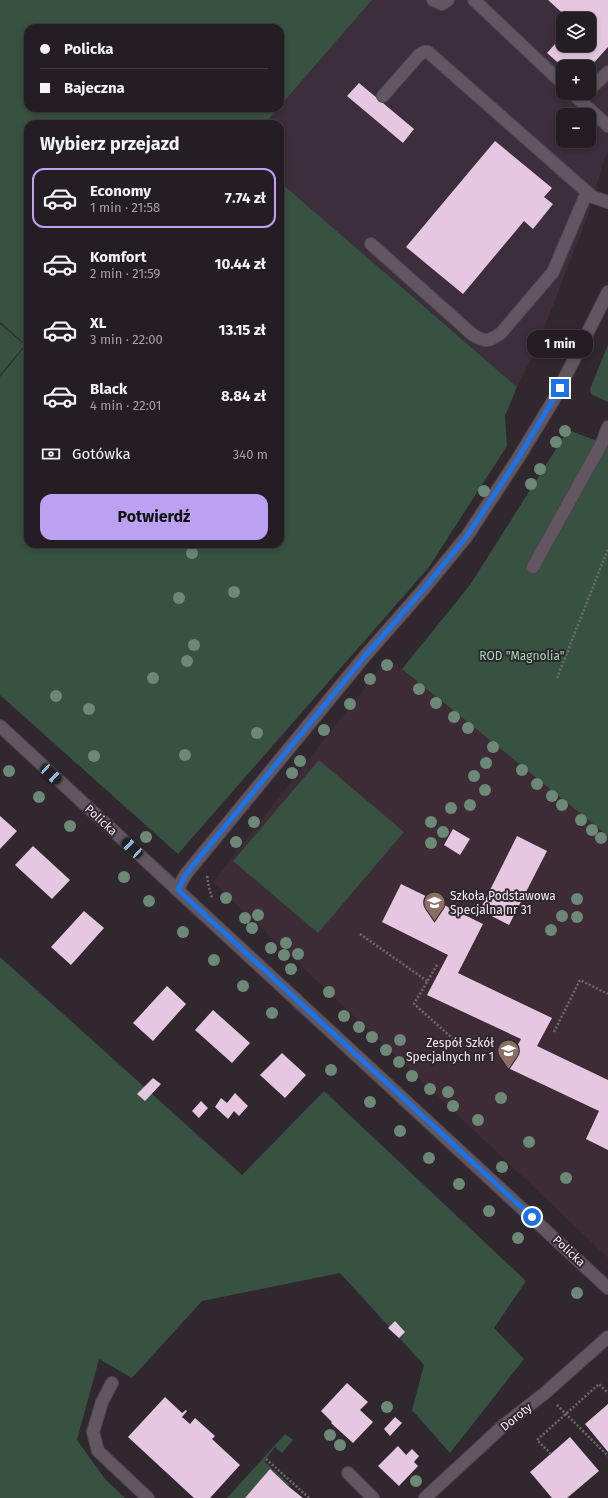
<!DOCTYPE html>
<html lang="pl">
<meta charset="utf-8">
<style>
body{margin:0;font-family:"Fira Sans",sans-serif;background:#2c262b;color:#f1f3f6;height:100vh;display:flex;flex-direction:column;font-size:15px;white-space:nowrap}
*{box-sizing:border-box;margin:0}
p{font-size:13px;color:#a3a2a6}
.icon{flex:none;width:22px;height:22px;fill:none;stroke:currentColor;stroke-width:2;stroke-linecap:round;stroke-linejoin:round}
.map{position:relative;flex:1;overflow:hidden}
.drawer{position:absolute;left:24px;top:120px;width:260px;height:428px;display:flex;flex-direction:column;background:#241d23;border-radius:12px;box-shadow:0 2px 6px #0003,0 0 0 1px #413b41}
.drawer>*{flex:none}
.guide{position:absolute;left:24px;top:24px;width:260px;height:88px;border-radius:12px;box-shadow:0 2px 6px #0003,0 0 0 1px #413b41;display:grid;align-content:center;height:88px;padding:0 16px;background:#241d23}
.buttons{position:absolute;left:556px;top:12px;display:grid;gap:8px}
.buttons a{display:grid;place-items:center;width:40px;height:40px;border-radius:8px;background:#241d23;box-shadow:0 2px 6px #0003,0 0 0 1px #413b41;font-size:20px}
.end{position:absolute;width:18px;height:18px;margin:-9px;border:5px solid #1a73e8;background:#fff;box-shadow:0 0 0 2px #fff}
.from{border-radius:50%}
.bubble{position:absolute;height:28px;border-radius:12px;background:#241d23;box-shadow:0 2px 6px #0003,0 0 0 1px #413b41;font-size:13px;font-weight:700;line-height:28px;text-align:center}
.car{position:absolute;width:12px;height:24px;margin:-12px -6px;border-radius:5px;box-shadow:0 0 3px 1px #0007;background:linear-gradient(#222 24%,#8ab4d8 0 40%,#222 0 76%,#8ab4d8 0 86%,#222 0)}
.guide b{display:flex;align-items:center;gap:14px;height:38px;font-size:15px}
.guide b+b{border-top:1px solid #413b41}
.guide i{width:10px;height:10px;background:#f1f3f6}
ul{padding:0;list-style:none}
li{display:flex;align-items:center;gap:12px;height:60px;margin:0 8px 6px;padding:0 8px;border:2px solid transparent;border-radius:12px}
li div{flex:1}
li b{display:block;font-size:15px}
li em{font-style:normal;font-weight:700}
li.selected{border-color:#bca0f2}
li>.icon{width:36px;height:36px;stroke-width:1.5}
h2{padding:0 16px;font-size:18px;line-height:48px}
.pay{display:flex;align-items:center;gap:10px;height:44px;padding:0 16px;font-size:15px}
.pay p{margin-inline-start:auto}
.button{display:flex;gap:8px;margin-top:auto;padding:8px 16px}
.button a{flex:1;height:46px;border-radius:12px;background:#bca0f2;color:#111;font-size:16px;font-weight:700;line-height:46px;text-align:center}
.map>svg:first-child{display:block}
.built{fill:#3c2e3b;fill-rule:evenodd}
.education{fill:#3d2c36}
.green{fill:#375240}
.building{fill:#e5c7e2}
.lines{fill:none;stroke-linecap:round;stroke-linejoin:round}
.minor-casing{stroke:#4d454c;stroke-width:14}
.path{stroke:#70686f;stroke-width:2.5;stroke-dasharray:2 2;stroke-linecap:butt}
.minor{stroke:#625761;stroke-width:12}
.tree{fill:#6c8876}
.route{stroke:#1a73e8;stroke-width:5}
.labels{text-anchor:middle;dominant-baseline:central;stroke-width:4;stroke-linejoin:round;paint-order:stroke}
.park-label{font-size:12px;fill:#9ed7b1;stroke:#30272f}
.street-label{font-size:12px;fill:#f3ecf2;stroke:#30272f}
.poi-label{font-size:12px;fill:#f3ecf2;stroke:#30272f;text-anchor:start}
</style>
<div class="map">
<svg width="608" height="1498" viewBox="0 0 608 1498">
<rect width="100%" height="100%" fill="#30272f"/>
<path class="built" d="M370,0H608V152L604,160L587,218L536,349L517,387L280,182V124H264L278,108H280V105ZM563,19H589V45H563ZM563,67H589V93H563ZM563,115H589V141H563Z"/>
<path class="education" d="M388,658L608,836V1258L213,882Z"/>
<path class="green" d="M0,0H372L280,106V28H28V108H278L265,124H28V544H280V182L517,387L505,416L507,446L429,567L178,854L0,695V377L26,345L0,322Z
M0,324L25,345L0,375Z
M608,345V402L591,394L590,389Z
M568,430L608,445V836L402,669L470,585Z
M319,760L404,832L318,933L233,861Z
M0,957L242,1175L324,1091L526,1281L494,1328L524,1359L450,1453L412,1410L424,1365L340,1273L202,1301L132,1378L99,1359L77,1440L105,1479L125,1498H0Z
M285,1434L293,1440L282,1453L275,1447L264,1461L290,1485L288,1486L270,1470L245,1498H227Z"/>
<path class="building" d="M548,0H608V47L590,67H563L547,53L563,35V45H589V19H569Z
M359,83L414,129L403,143L347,96Z
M495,141L552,188L544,197L553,204L533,229L524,221L463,294L406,247Z
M0,816L17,831L0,849Z
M453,829L470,839L460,855L444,845Z
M517,836L547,851L509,925L480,910Z
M33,846L70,880L52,899L15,865Z
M401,884L483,924L458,973L552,1018L537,1046L608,1080V1150L586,1139L599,1111L506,1067L521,1039L427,995L448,955L382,922Z
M84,911L104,928L71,965L51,947Z
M167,986L186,1004L153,1041L133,1023Z
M213,1010L250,1043L232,1063L195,1030Z
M282,1053L306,1075L285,1098L260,1075Z
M153,1078L161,1084L145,1101L137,1094Z
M235,1093L248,1106L239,1116L234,1111L228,1119L215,1107L221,1098L227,1103Z
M201,1101L208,1108L199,1118L192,1111Z
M395,1321L405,1332L399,1338L388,1328Z
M347,1383L368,1402L360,1410L373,1422L353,1443L331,1423L332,1422L321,1411Z
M165,1397L182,1413L186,1410L187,1411L182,1417L190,1424L195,1418L215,1436L212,1439L240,1465L210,1498H194L128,1437Z
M608,1404V1452L585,1424Z
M395,1417L402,1423L390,1436L384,1429Z
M570,1437L599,1471L567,1498H552L530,1472Z
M398,1446L406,1455L412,1449L419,1456L414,1462L418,1466L399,1486L378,1466Z
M270,1469L288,1486L303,1498H245Z"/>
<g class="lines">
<defs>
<path id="minor" d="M433,0L442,4L448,0
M474,0L563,84
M589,90L608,72
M572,93L608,126
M383,96L419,55L424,52H428L587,192L593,197L608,202
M371,244L473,335C486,342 488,342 501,333L553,272L587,192
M533,567L602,443L608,427
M0,726L608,1288
M177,890L186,874L365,656L422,591L467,536L517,460L553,401L608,292
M112,1383L102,1402L93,1432L98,1451L148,1498
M348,1473L373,1498
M425,1498L504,1425L545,1393L608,1337"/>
</defs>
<use href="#minor" class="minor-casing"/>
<path class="path" d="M557,678L608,549
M207,876L209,888L212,898
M360,934L427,981
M437,965L414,1004L459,1044
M554,1032L580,980L608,994
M557,1405L608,1456
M551,1454L537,1440L599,1384L608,1393
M266,1459L309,1498"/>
<use href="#minor" class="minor"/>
</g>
<g class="tree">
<circle cx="565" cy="431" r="6"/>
<circle cx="556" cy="442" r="6"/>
<circle cx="540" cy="469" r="6"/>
<circle cx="531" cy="484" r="6"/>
<circle cx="484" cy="491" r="6"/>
<circle cx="192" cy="553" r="6"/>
<circle cx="234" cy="592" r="6"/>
<circle cx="179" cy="598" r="6"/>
<circle cx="194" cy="645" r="6"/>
<circle cx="187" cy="661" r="6"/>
<circle cx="387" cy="665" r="6"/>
<circle cx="153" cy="678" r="6"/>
<circle cx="370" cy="679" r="6"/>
<circle cx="419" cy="689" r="6"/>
<circle cx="56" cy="696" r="6"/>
<circle cx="436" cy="703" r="6"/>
<circle cx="350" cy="704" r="6"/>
<circle cx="89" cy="709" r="6"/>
<circle cx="454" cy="717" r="6"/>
<circle cx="468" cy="728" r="6"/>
<circle cx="324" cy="730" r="6"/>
<circle cx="257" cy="733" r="6"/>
<circle cx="493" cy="747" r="6"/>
<circle cx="185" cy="755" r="6"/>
<circle cx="94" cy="756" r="6"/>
<circle cx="300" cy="761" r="6"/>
<circle cx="486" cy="763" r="6"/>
<circle cx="522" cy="770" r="6"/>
<circle cx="9" cy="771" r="6"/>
<circle cx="292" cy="773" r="6"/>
<circle cx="474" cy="776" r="6"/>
<circle cx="537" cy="784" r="6"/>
<circle cx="485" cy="790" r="6"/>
<circle cx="552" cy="796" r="6"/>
<circle cx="39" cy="797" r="6"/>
<circle cx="470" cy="805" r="6"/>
<circle cx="562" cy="805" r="6"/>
<circle cx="451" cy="808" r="6"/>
<circle cx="581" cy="820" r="6"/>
<circle cx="254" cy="822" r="6"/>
<circle cx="431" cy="822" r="6"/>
<circle cx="70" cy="826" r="6"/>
<circle cx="592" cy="830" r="6"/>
<circle cx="443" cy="832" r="6"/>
<circle cx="146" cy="837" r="6"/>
<circle cx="601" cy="838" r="6"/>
<circle cx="236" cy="842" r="6"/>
<circle cx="431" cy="843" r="6"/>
<circle cx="124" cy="877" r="6"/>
<circle cx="226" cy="898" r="6"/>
<circle cx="577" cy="899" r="6"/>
<circle cx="149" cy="901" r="6"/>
<circle cx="258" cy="915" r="6"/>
<circle cx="562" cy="916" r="6"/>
<circle cx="577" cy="917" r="6"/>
<circle cx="245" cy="918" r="6"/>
<circle cx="252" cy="928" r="6"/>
<circle cx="551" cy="930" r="6"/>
<circle cx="183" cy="932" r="6"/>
<circle cx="286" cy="943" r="6"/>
<circle cx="271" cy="948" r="6"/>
<circle cx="298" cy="954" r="6"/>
<circle cx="284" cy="955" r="6"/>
<circle cx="214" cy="960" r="6"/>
<circle cx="291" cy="969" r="6"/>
<circle cx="243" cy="986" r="6"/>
<circle cx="329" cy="992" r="6"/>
<circle cx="272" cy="1013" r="6"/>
<circle cx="344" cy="1016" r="6"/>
<circle cx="359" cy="1027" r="6"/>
<circle cx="372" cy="1037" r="6"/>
<circle cx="400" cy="1040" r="6"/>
<circle cx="386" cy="1050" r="6"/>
<circle cx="399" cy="1062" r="6"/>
<circle cx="331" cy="1070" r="6"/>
<circle cx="412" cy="1076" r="6"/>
<circle cx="430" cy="1089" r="6"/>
<circle cx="448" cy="1092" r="6"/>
<circle cx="501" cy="1098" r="6"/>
<circle cx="370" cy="1102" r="6"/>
<circle cx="453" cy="1106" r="6"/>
<circle cx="478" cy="1120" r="6"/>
<circle cx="400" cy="1131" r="6"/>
<circle cx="529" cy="1142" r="6"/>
<circle cx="429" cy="1158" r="6"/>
<circle cx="502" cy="1167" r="6"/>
<circle cx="566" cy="1178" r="6"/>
<circle cx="459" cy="1184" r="6"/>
<circle cx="489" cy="1211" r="6"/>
<circle cx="518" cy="1238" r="6"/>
<circle cx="577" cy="1293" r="6"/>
<circle cx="387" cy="1407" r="6"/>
<circle cx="330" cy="1435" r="6"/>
<circle cx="340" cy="1445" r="6"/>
<circle cx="416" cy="1481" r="6"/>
</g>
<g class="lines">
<path class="route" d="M532,1217L178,890L186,874L365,656L422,591L467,536L517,460L560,388"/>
</g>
<defs>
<symbol id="school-pin" viewBox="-11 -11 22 30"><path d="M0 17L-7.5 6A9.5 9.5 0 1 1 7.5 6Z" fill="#8d6e63" stroke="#30272f"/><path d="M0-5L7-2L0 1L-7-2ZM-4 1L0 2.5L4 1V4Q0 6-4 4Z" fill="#fff"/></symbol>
</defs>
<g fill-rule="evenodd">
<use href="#school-pin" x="422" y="890" width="25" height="34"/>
<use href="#school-pin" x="496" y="1038" width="25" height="34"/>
</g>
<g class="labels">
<g class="park-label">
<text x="522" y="656">ROD "Magnolia"</text>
</g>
<g class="street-label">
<text transform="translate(101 820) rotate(43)">Policka</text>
<text transform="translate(569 1251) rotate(43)">Policka</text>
<text transform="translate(516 1417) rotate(-39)">Doroty</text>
</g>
<g class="poi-label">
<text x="450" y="896">Szkoła Podstawowa<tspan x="450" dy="14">Specjalna nr 31</tspan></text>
<text x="494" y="1043" text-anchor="end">Zespół Szkół<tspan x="494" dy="14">Specjalnych nr 1</tspan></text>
</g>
</g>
</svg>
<div class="buttons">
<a><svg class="icon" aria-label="layers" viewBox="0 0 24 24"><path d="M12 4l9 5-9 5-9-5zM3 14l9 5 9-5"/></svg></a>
<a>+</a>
<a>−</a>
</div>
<i class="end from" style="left:532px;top:1217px"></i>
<i class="end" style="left:560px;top:388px"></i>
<div class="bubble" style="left:527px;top:330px;width:66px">1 min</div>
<i class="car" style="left:51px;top:774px;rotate:133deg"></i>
<i class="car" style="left:132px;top:848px;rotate:313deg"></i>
<div class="guide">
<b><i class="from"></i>Policka</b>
<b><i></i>Bajeczna</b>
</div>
<section class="drawer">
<h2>Wybierz przejazd</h2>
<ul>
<li class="selected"><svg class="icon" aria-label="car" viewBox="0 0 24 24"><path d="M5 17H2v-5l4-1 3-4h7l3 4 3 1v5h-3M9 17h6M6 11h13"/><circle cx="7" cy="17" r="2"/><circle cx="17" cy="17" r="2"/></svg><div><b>Economy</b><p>1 min · 21:58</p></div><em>7.74 zł</em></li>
<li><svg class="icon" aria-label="car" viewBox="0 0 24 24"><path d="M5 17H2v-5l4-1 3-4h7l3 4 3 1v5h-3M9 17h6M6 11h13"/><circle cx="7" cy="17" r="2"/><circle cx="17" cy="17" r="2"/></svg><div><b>Komfort</b><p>2 min · 21:59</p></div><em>10.44 zł</em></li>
<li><svg class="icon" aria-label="car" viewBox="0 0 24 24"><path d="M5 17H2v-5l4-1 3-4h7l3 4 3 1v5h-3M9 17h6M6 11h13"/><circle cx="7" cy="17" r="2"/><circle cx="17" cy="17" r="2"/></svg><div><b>XL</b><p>3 min · 22:00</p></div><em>13.15 zł</em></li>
<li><svg class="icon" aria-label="car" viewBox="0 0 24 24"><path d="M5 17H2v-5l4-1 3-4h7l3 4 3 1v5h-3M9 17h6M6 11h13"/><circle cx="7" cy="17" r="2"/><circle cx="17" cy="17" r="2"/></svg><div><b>Black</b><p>4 min · 22:01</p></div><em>8.84 zł</em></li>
</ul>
<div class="pay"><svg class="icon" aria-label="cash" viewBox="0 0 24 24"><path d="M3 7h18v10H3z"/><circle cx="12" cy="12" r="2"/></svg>Gotówka<p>340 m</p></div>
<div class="button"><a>Potwierdź</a></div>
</section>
</div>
